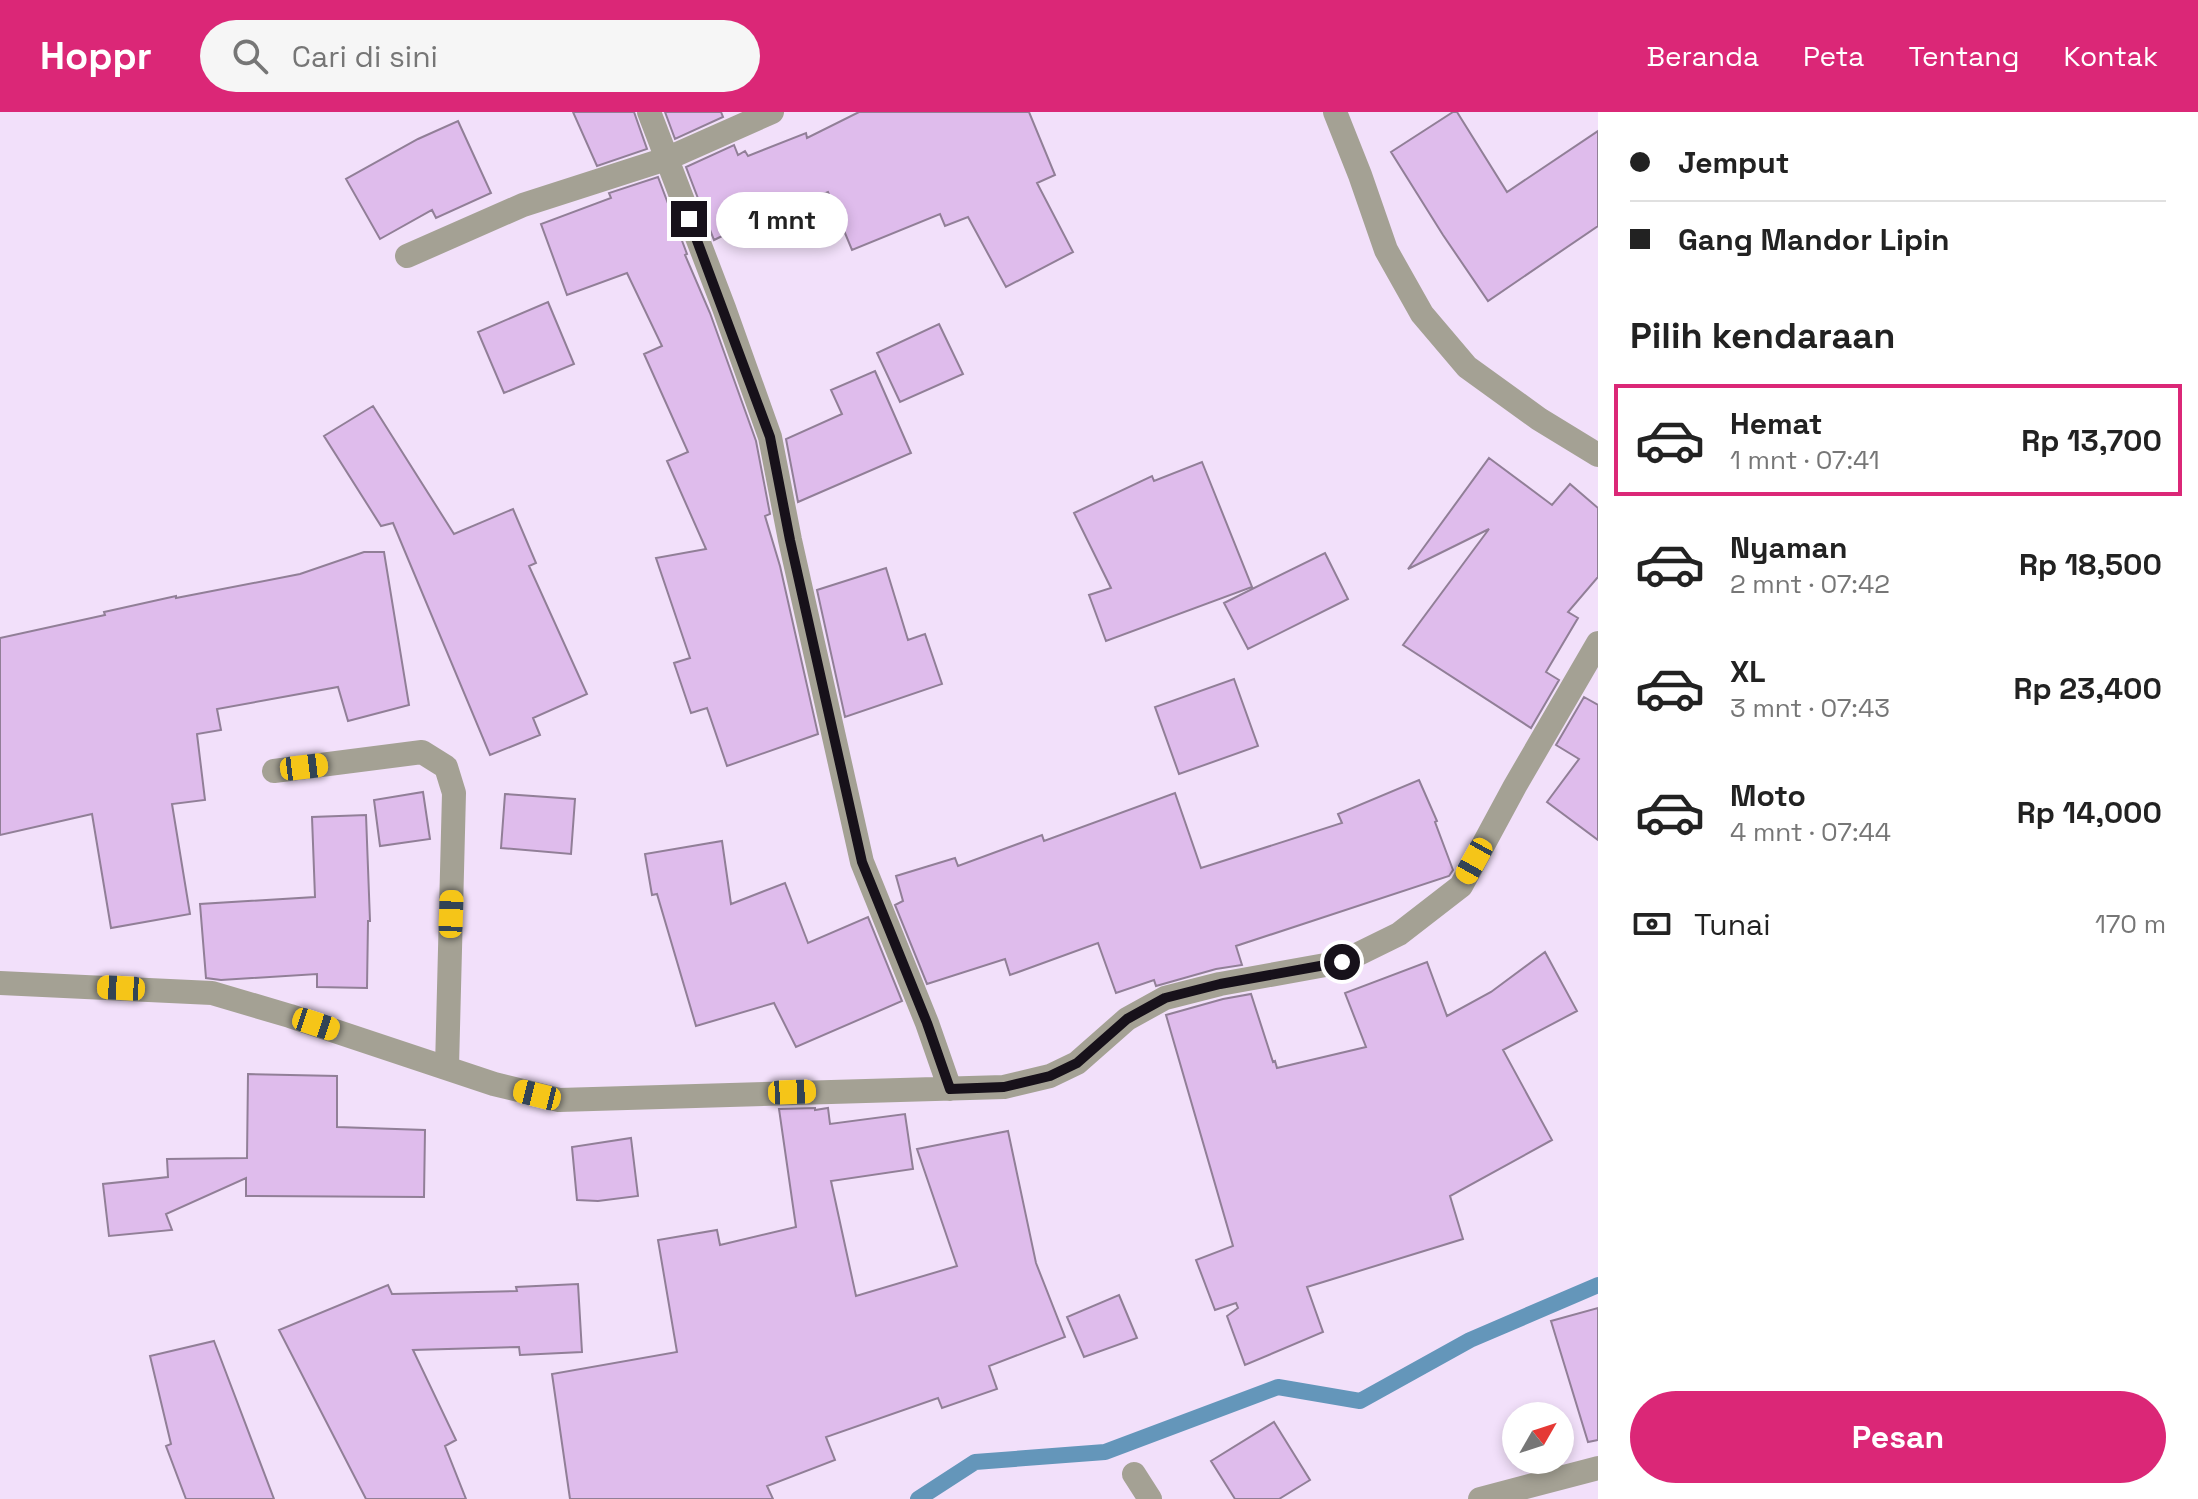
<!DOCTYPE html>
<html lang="id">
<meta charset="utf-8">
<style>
body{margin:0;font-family:"Space Grotesk",sans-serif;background:#f6f6f6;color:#222;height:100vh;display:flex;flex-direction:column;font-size:30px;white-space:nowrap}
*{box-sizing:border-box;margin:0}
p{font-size:26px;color:#767676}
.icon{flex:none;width:44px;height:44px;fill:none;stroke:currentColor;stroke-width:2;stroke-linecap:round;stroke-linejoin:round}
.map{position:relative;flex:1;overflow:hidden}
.side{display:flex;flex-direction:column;background:#fff;width:600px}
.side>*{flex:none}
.hud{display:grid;align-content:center;height:176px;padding:0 32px;background:#fff}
.needle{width:52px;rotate:51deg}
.fabs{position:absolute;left:1502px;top:1290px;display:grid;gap:16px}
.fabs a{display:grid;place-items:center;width:72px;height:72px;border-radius:50%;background:#fff;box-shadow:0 4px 12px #0003;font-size:40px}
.end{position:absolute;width:36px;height:36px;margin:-18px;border:10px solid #17111a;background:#fff;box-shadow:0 0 0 4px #fff}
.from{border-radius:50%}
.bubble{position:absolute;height:56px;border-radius:28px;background:#fff;box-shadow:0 4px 12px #0003;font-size:26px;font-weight:800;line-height:56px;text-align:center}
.car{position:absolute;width:24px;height:48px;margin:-24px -12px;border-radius:10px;box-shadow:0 0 6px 2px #0007;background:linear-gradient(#f5c518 24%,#345 0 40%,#f5c518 0 76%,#345 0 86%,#f5c518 0)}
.hud b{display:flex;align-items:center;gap:28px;height:76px;font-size:30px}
.hud b+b{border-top:2px solid #e0e0e0}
.hud i{width:20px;height:20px;background:#222}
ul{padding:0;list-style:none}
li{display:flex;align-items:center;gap:24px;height:112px;margin:0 16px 12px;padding:0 16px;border:4px solid transparent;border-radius:0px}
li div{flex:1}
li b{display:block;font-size:30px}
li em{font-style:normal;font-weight:800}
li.on{border-color:#db2777}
li>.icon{width:72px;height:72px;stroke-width:1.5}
h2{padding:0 32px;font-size:36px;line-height:96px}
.pay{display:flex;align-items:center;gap:20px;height:88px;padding:0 32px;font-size:30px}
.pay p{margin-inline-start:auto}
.action{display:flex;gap:16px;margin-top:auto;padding:16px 32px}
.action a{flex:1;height:92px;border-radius:48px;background:#db2777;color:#fff;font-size:32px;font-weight:800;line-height:92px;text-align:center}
header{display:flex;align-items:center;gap:48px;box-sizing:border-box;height:112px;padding:0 40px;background:#db2777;color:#fff}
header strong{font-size:38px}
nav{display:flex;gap:44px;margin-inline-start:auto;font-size:28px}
.search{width:560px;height:72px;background:#f6f6f6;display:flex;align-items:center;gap:20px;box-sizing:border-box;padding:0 28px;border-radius:44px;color:#767676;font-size:30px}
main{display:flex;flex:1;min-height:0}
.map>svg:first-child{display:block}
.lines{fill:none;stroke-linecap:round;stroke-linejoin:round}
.stream{stroke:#6496ba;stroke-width:16}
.building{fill:#dfbcec;stroke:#917f97;stroke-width:2}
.street{stroke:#a4a194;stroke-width:24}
.route{stroke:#17111a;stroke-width:10}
</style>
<header>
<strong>Hoppr</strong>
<div class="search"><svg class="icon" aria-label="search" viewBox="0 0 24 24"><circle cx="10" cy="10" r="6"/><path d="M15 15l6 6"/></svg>Cari di sini</div>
<nav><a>Beranda</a><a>Peta</a><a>Tentang</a><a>Kontak</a></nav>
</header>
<main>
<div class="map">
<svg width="1598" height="1387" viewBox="0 0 1598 1387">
<rect width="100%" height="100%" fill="#f2e0fa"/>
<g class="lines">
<path class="stream" d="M918,1387L975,1350L1105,1340L1278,1275L1360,1289L1470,1228L1598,1173"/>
</g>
<path class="building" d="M573,0H634L647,37L597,54Z
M665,0H721L723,5L675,27Z
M859,0H1029L1055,63L1037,71L1073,140L1006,175L968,105L945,114L940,102L852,138L828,80L790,95L788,92L714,128L686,55L734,33L738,43L745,39L748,44L806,21L807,26Z
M1453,0H1457L1507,80L1598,19V114L1488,189L1443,123L1391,40Z
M458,9L491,81L436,106L432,98L380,127L346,67L418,27Z
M658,65L687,142L685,143L710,201L756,329L770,402L765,404L780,454L818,622L727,654L707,596L691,601L674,551L690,546L656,446L706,437L667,349L688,340L644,242L662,234L627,161L567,183L541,112L611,86L609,81Z
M548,190L574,252L504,281L478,220Z
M939,212L963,262L900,290L877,241Z
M875,259L911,341L798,390L786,327L842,302L831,278Z
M373,294L454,422L513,397L536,451L529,454L587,582L533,606L540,623L490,643L393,411L381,414L324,324Z
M1489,346L1552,393L1570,372L1598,396V465L1568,500L1578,506L1546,560L1559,568L1531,616L1403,533L1489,417L1408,457Z
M1202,350L1252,475L1106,529L1089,483L1111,476L1074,401L1152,364L1154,369Z
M364,440H384L409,593L348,609L338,575L217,597L221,618L197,622L205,688L172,692L190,802L111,816L92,702L0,723V526L105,503L104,500L176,484V486L300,462Z
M1325,441L1348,487L1248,537L1224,491Z
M886,456L908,528L925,522L942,572L845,605L817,478Z
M1234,567L1258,634L1179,662L1155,595Z
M1584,585L1598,593V728L1547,690L1579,647L1556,633Z
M1419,668L1437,709L1435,710L1453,758L1449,764L1236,834L1242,853L1216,857L1156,874L1154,868L1116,881L1098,831L1010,863L1005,847L927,872L895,793L903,789L896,764L955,746L958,754L1042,723L1044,729L1175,681L1201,756L1342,711L1338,702Z
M423,680L430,727L380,734L374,688Z
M505,682L575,687L571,742L501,736Z
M366,703L370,809H368L367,876L317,875V862L221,868L206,866L200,792L315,785L312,705Z
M722,729L731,792L785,771L808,831L868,805L902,889L796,935L774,891L696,914L657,782L652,783L645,742Z
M1545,840L1577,899L1503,938L1552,1028L1450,1084L1463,1127L1307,1175L1323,1220L1245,1253L1227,1204L1238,1196L1236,1191L1215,1198L1196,1148L1233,1134L1166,903L1223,887L1251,882L1273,950L1275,949L1277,956L1366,935L1345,881L1427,850L1447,904L1491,880Z
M248,962L337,964V1015L425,1018L424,1085L246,1084V1066L166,1102L172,1118L109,1124L103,1072L168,1065L167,1047L247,1046Z
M815,996V998L828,996L830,1012L905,1002L913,1057L831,1069L856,1184L957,1154L917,1037L1008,1019L1036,1151L1065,1225L989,1254L997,1277L942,1296L938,1286L826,1325L835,1348L767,1374L773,1387H570L552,1262L677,1240L658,1128L717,1118L720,1133L796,1115L779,997Z
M631,1026L638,1084L598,1089L577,1088L572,1035Z
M578,1172L582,1240L520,1243L519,1235L413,1238L456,1328L445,1334L466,1387H366L279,1218L388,1173L392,1182L517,1179L516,1175Z
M1119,1183L1137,1226L1084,1245L1067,1205Z
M1598,1196V1328L1588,1330L1551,1209Z
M214,1229L274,1387H186L166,1334L171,1332L150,1244Z
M1274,1310L1310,1368L1279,1387H1235L1211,1349Z"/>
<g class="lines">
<path class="street" d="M649,0L724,196L770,325L790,428L862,750L927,911L950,977
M1335,0L1360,63L1386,138L1422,202L1467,255L1539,307L1598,343
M407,144L523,93L666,47L772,0
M274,659L422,640L446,655L454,681L447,955
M0,871L212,881L290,904L494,972L559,988L1004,975L1050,964L1077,951L1127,907L1165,886L1220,872L1342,850L1399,822L1461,774L1515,674L1598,531
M1134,1362L1150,1387
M1480,1387L1598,1356"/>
</g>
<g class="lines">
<path class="route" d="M689,107L770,325L790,428L862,750L927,911L950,977L1004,975L1050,964L1077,951L1127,907L1165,886L1220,872L1342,850"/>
</g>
</svg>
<div class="fabs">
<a><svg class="needle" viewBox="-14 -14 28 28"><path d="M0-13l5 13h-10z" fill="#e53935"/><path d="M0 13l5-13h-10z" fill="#767676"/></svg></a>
</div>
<i class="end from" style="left:1342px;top:850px"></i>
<i class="end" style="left:689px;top:107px"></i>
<div class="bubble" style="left:716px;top:80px;width:132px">1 mnt</div>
<i class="car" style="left:304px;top:655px;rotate:83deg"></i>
<i class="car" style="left:1474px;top:749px;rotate:209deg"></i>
<i class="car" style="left:451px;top:802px;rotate:2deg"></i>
<i class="car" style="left:121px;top:876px;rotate:273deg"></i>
<i class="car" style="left:316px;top:912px;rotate:108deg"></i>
<i class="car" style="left:792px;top:980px;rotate:88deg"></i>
<i class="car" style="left:537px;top:983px;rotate:284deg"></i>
</div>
<section class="side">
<div class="hud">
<b><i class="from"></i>Jemput</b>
<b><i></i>Gang Mandor Lipin</b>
</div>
<h2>Pilih kendaraan</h2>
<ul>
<li class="on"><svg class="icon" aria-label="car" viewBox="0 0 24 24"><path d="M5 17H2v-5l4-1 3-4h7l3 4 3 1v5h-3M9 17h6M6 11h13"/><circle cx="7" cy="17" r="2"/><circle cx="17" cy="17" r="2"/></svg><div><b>Hemat</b><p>1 mnt · 07:41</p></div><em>Rp 13,700</em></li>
<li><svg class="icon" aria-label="car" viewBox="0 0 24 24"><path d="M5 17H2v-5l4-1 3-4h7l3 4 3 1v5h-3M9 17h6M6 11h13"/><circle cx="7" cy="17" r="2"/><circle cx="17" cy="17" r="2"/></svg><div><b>Nyaman</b><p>2 mnt · 07:42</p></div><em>Rp 18,500</em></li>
<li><svg class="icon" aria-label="car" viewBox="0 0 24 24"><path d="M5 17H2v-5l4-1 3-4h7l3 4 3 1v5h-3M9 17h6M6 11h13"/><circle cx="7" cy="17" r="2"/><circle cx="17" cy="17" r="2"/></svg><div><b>XL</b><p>3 mnt · 07:43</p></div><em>Rp 23,400</em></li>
<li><svg class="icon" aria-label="car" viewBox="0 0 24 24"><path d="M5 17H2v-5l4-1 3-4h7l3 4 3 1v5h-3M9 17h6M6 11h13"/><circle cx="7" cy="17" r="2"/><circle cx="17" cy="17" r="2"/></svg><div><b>Moto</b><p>4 mnt · 07:44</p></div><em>Rp 14,000</em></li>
</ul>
<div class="pay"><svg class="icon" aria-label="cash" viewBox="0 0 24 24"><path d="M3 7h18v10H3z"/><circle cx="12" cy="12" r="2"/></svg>Tunai<p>170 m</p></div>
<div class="action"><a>Pesan</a></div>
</section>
</main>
